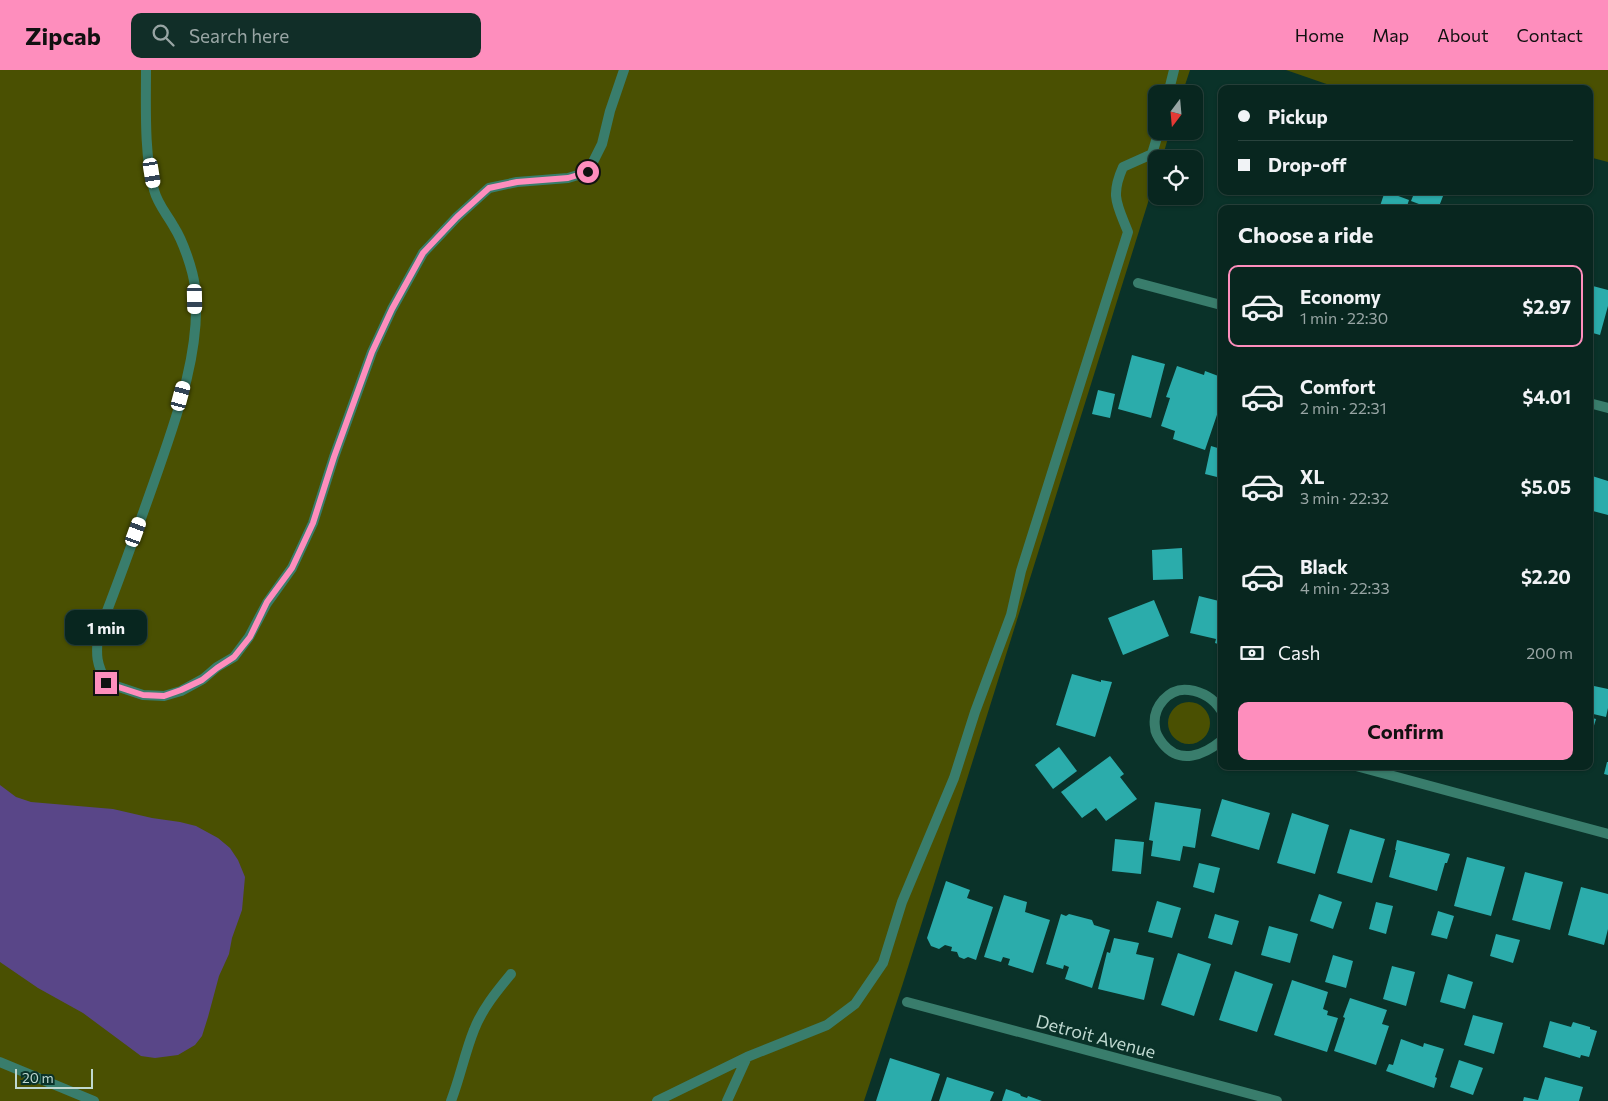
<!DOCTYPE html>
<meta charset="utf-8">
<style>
body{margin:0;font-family:Commissioner,sans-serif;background:#112e28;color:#f1f3f6;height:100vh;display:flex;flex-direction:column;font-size:19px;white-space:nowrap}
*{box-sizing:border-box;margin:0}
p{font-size:16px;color:#98a5a4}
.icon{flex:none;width:28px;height:28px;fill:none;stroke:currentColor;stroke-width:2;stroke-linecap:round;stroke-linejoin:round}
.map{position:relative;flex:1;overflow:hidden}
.details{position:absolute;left:1218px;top:135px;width:375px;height:565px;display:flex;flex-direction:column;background:#08261f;border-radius:10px;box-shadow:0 1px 4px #0004,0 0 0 1px #29433d}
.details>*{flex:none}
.hud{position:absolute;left:1218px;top:15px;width:375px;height:110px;border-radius:10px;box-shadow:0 1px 4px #0004,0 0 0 1px #29433d;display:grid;align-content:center;height:110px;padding:0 20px;background:#08261f}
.needle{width:32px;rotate:196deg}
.controls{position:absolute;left:1148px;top:15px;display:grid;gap:10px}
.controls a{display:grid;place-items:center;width:55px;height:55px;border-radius:10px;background:#08261f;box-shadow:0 1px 4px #0004,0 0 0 1px #29433d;font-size:25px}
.scale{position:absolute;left:15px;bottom:12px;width:78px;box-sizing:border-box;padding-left:5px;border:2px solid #bfd8d0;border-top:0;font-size:14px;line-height:18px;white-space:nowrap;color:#bfd8d0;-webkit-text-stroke:4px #0a3229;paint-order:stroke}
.end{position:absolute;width:22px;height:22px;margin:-11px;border:6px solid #fe8ebd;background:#111;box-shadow:0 0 0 2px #111}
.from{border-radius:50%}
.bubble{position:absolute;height:35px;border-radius:10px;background:#08261f;box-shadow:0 1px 4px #0004,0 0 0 1px #29433d;font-size:16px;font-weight:700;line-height:35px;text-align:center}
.car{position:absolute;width:15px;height:30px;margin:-15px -8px;border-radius:6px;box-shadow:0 0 4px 1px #0007;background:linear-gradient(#fff 24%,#345 0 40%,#fff 0 76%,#345 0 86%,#fff 0)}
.hud b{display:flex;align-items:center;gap:18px;height:48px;font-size:19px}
.hud b+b{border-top:1px solid #29433d}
.hud i{width:12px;height:12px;background:#f1f3f6}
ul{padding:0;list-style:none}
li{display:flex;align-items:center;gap:15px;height:82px;margin:0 10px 8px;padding:0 10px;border:2px solid transparent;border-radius:10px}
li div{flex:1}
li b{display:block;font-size:19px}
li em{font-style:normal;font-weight:700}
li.current{border-color:#fe8ebd}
li>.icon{width:45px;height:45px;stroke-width:1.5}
h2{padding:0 20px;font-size:22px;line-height:60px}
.pay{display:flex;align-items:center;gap:12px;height:55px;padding:0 20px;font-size:19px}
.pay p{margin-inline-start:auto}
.button{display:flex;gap:10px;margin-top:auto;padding:10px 20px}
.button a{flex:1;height:58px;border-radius:10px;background:#fe8ebd;color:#111;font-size:20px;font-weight:700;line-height:58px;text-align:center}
header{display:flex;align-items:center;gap:30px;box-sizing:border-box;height:70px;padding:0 25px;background:#fe8ebd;color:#111}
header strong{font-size:24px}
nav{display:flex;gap:28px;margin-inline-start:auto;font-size:18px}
.search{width:350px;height:45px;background:#112e28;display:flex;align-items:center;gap:12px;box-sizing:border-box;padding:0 18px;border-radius:10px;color:#98a5a4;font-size:19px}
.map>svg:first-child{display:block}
.green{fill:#4a5002}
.water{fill:#594688}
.building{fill:#2bacab}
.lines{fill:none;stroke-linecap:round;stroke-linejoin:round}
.service{stroke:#397d6c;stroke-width:10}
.minor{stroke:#397d6c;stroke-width:10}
.route{stroke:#fe8ebd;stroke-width:6}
.labels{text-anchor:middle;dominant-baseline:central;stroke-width:5;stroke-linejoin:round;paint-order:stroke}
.street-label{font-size:18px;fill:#bfd8d0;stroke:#0a3229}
</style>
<header>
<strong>Zipcab</strong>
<div class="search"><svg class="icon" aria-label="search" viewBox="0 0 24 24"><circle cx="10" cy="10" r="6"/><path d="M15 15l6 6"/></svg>Search here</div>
<nav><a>Home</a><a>Map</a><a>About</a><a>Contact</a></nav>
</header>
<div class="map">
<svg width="1608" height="1031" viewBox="0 0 1608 1031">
<rect width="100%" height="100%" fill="#0a3229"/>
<path class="green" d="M0,0H1190L1182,24H1156V61H1170L1162,89H1156V107L903,913L864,1031H0Z
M1286,0H1608V92L1589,87V19H1341Z
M1168 653a21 21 0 1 1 42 0a21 21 0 1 1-42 0Z"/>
<path class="water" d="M0,715L16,727L31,732L113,739L152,748L180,752L196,756L218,768L230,778L238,790L245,807L242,840L232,868L229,884L219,906L208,947L202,966L195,975L178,985L155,988L141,986L83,943L38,918L0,892Z"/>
<path class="building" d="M1385,121L1409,130L1406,139H1379Z
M1415,121H1445L1438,139H1432L1411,131Z
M1589,215L1608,220V236L1600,265L1589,262Z
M1132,285L1165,294L1151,348L1118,339Z
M1177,296L1204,305L1205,301L1221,307V333L1205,380L1173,369L1175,361L1161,356L1170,328L1166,327Z
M1098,320L1115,324L1110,348L1092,344Z
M1211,376L1221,379V408L1205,404Z
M1589,405L1608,411V445L1589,440Z
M1182,478L1183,509L1153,510L1152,480Z
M1221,523V575L1215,573L1216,569L1190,563L1199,526L1219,531Z
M1154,530L1169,566L1123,585L1108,548Z
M1072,604L1101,612V610L1112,612L1095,667L1056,655Z
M1594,616L1608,619V638L1606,647L1589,643V635Z
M1589,647L1596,649L1589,672Z
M1059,677L1077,701L1053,719L1035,695Z
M1110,686L1124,704L1120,707L1137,729L1106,751L1096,738L1082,748L1061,722Z
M1607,692H1608V705L1604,704Z
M1222,729L1270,743L1259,780L1211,766Z
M1155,732L1201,739L1195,778L1183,776L1180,791L1151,786L1153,771L1149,770Z
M1292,743L1329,755L1315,804L1277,793Z
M1350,759L1385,769L1372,813L1337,803Z
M1115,769L1144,772L1141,804L1112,801Z
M1397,770L1450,784L1447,793H1445L1437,821L1389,807L1396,780H1395Z
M1467,787L1505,797L1491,846L1454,836Z
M1199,793L1220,798L1214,823L1193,817Z
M1525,802L1563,812L1550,860L1512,850Z
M946,811L970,820L967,828L993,837L976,890L968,887L964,889L959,887L957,882L951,881L952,877L945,875L939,879L931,876L927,868Z
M1581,817L1608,824V859L1604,875L1568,865Z
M1319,824L1342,832L1333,859L1310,851Z
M1004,825L1027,832L1025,842L1050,850L1033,903L1008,895L1010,889L1003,887L1001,892L984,887Z
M1157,831L1181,838L1172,868L1148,862Z
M1376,832L1393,836L1386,864L1369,859Z
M1438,841L1454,846L1447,869L1431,865Z
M1061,844L1066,846L1069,844L1092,850L1094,855L1110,860L1092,918L1065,909L1069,897L1064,895L1063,899L1046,894Z
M1215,844L1239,851L1232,875L1208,868Z
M1269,856L1298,864L1290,893L1261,885Z
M1496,864L1520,870L1513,893L1490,886Z
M1114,868L1139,873L1136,884L1154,888L1144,930L1098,919L1107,882L1110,883Z
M1178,883L1211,894L1194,946L1161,935Z
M1333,885L1353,891L1346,918L1325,912Z
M1392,896L1415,902L1406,936L1383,929Z
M1235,901L1273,914L1257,962L1219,950Z
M1448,904L1473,912L1465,939L1440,932Z
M1292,910L1328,922L1323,939L1328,941L1327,945L1338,948L1327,982L1274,965Z
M1350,928L1387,940L1382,954L1389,956L1376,995L1334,981L1345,948L1343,947Z
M1473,945L1503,953L1494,984L1464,975Z
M1550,951L1571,957L1573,952L1590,957V959L1597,961L1589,987L1581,985L1580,988L1543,977Z
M1401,969L1423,977L1424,973L1444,979L1435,1007L1437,1008L1434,1018L1386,1001L1389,994L1393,995Z
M890,988L940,1004L931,1031H876Z
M1459,990L1483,998L1473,1025L1450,1017Z
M947,1007L994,1022L990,1031H939Z
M1545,1007L1583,1017L1579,1031H1523L1524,1027L1538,1030Z
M1006,1019L1020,1024L1021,1026L1027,1028L1028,1026L1042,1031H1002Z"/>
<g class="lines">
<path class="service" d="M146,0C146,37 144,85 154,120C158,135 167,144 174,157C183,171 193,200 195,217C202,281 175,352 154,412C136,463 118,514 98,564C96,585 96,594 107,613L143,625L164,626L181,621L203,609L217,597L234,587L249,567L267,533L292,498L313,453L334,387L372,282L392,239L423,183L457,147L489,118L517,112L568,108L588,102L602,74L610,41L624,0
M1168,24L1174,0
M0,992L94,1031
M451,1031C460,1008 465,982 474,960C482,939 497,921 511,904
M657,1031L747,987
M727,1031L747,987L827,955L855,934L883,893L902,832L954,708L975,642L1011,545L1021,501L1128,162C1117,134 1110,126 1123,97L1152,84L1159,61"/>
<path class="minor" d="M1138,213L1221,235
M1589,333L1608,338
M1221,640C1214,629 1203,622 1189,620C1169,617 1152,637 1155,657C1155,663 1159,669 1163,674C1180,695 1204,685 1221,671
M1356,696L1608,764
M907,932L1277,1031"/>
</g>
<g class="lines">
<path class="route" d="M106,613L143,625L164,626L181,620L202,610L217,598L234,587L250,567L267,532L292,498L313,453L334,387L372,282L392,239L423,183L457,147L489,118L517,112L568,108L588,102"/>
</g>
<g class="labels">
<g class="street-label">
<text transform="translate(1096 966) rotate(15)">Detroit Avenue</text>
</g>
</g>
</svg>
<div class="controls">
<a><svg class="needle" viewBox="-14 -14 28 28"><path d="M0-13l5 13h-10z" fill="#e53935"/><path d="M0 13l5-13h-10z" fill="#98a5a4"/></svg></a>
<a><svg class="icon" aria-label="locate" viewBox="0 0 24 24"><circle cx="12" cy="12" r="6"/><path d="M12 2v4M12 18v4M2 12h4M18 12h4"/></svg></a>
</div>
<div class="scale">20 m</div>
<i class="end from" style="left:588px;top:102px"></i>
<i class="end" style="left:106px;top:613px"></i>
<div class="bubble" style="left:65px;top:540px;width:82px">1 min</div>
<i class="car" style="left:152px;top:103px;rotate:171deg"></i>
<i class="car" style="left:195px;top:229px;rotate:179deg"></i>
<i class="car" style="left:181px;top:326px;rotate:15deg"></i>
<i class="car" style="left:136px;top:462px;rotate:20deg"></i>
<div class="hud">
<b><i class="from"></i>Pickup</b>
<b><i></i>Drop-off</b>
</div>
<section class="details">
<h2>Choose a ride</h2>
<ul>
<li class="current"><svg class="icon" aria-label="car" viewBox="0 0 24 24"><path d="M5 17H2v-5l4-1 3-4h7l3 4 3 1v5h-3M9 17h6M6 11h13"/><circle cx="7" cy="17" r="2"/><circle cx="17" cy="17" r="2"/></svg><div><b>Economy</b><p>1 min · 22:30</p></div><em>$2.97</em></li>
<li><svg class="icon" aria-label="car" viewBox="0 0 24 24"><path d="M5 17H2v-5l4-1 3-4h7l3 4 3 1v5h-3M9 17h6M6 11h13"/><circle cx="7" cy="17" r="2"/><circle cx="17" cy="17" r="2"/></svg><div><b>Comfort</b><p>2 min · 22:31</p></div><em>$4.01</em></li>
<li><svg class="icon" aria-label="car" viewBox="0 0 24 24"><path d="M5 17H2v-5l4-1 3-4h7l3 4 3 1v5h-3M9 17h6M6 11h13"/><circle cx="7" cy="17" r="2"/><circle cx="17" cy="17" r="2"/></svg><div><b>XL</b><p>3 min · 22:32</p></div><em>$5.05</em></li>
<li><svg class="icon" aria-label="car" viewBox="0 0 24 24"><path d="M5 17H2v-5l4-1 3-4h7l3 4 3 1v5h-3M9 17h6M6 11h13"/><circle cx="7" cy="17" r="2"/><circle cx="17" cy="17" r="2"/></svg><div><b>Black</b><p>4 min · 22:33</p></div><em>$2.20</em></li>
</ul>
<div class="pay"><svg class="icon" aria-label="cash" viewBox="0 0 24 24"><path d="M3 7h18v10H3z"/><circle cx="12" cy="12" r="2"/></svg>Cash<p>200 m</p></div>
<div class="button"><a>Confirm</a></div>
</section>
</div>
